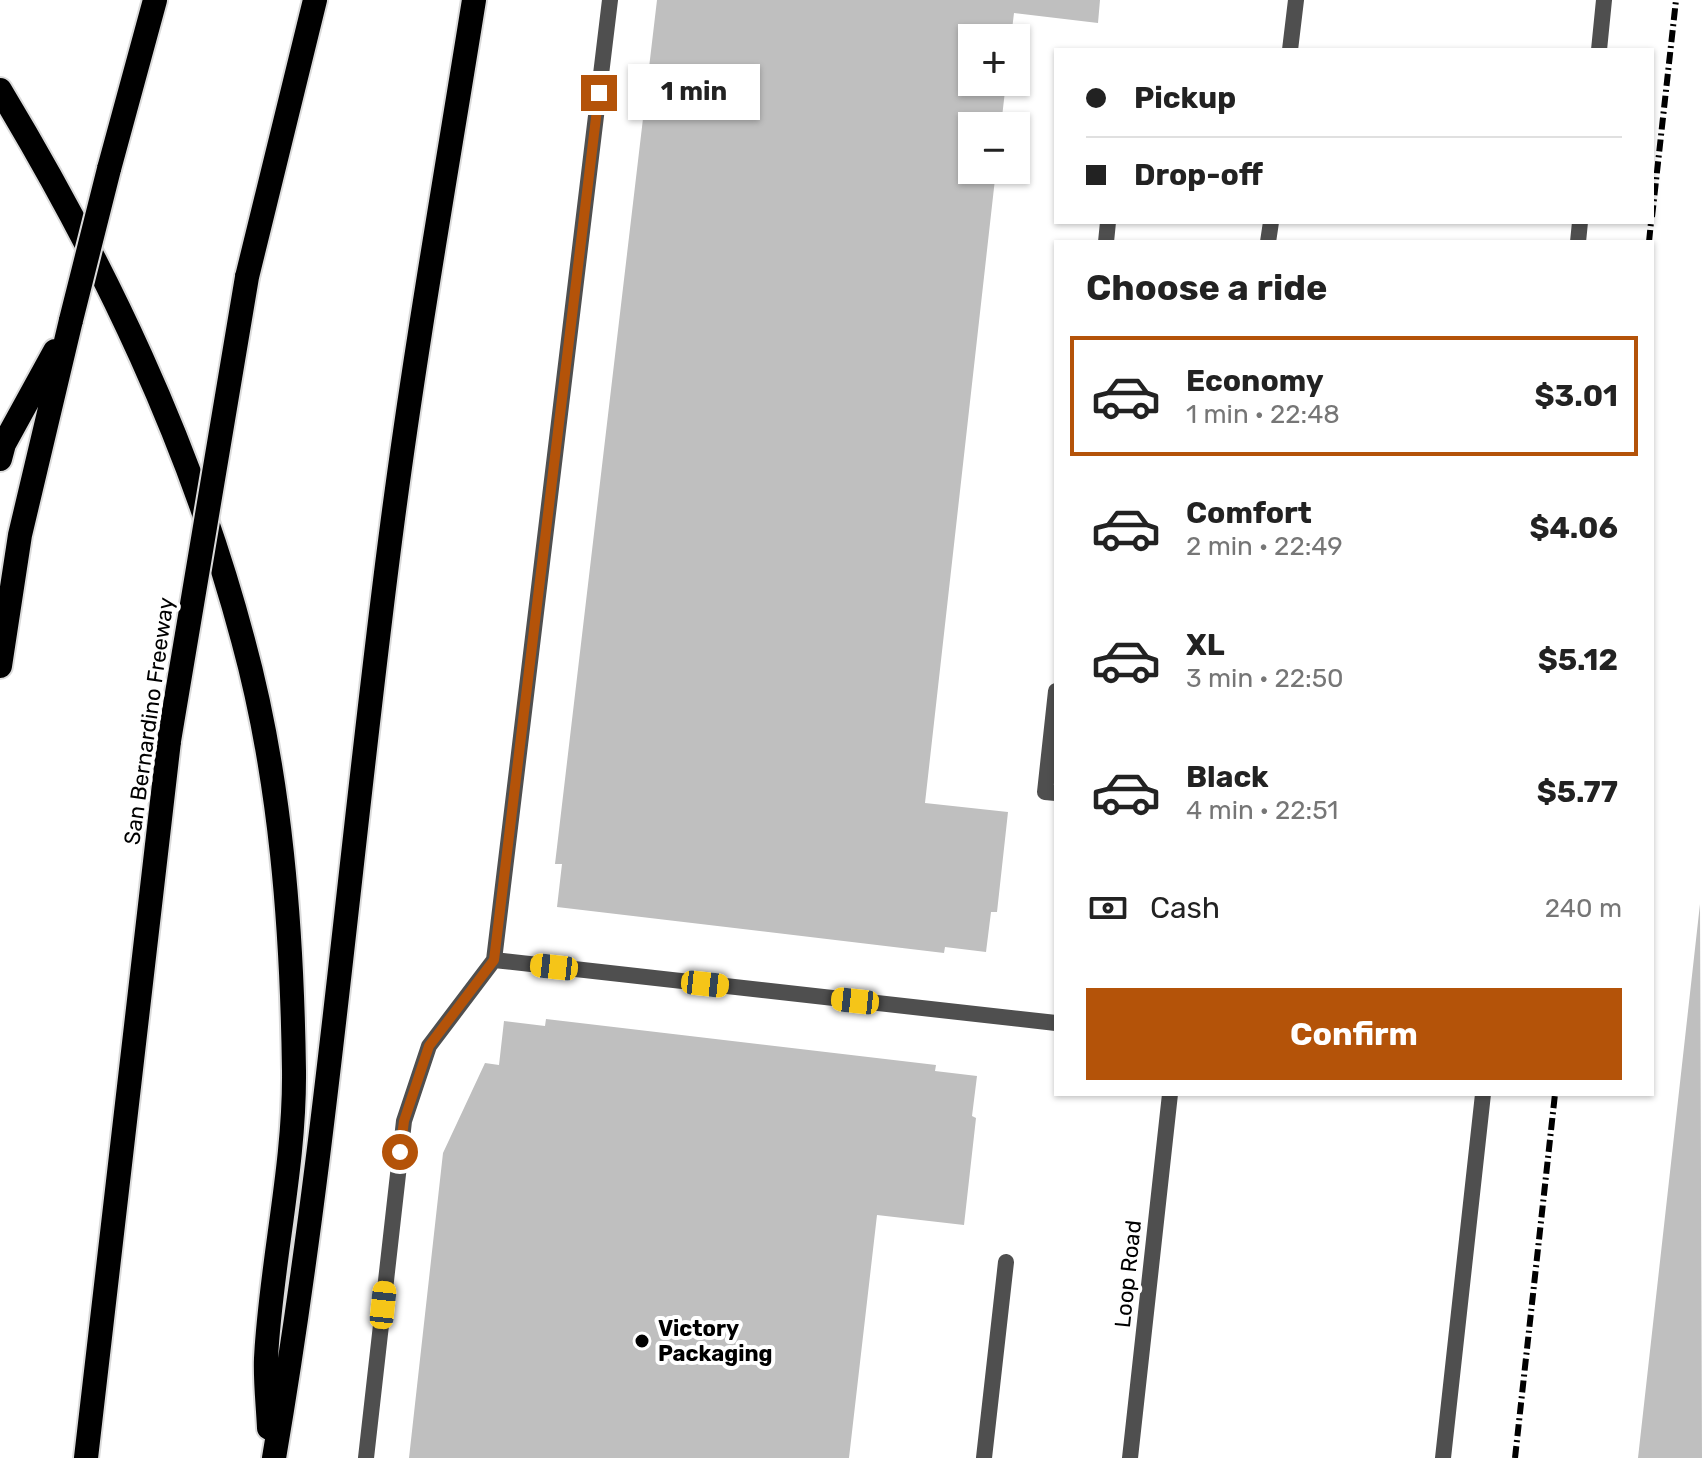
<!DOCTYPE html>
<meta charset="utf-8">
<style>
body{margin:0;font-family:Rubik,sans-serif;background:#f2f2f2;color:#222;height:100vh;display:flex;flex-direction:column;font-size:30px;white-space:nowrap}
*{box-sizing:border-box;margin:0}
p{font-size:26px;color:#767676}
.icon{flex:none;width:44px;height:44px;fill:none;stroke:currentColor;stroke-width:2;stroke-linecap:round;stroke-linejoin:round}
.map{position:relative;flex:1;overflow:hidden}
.details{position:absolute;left:1054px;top:240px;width:600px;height:856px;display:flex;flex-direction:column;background:#fff;border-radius:0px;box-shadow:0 2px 6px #0004}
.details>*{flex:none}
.hud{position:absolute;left:1054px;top:48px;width:600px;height:176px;border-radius:0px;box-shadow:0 2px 6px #0004;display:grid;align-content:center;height:176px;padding:0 32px;background:#fff}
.fabs{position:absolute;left:958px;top:24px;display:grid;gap:16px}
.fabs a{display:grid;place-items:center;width:72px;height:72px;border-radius:0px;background:#fff;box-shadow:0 2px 6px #0004;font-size:40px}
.end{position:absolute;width:36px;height:36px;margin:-18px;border:10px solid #b45309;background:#fff;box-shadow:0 0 0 4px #fff}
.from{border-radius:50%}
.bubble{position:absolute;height:56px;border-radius:0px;background:#fff;box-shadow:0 2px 6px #0004;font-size:26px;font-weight:700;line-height:56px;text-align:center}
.car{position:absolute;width:24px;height:48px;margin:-24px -12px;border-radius:10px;box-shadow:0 0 6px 2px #0007;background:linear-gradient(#f5c518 24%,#345 0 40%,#f5c518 0 76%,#345 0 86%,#f5c518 0)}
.hud b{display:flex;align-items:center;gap:28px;height:76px;font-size:30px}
.hud b+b{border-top:2px solid #e0e0e0}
.hud i{width:20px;height:20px;background:#222}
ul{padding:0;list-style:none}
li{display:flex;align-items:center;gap:24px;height:120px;margin:0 16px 12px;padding:0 16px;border:4px solid transparent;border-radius:0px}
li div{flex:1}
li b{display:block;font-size:30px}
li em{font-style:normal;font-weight:700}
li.active{border-color:#b45309}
li>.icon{width:72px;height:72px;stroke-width:1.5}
h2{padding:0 32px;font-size:36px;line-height:96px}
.pay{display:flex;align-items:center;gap:20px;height:88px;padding:0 32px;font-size:30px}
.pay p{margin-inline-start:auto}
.cta{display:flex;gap:16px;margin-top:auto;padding:16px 32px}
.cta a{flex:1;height:92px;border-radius:0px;background:#b45309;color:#fff;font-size:32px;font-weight:700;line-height:92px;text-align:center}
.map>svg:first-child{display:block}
.building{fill:#bfbfbf}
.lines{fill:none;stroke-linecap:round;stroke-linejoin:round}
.motorway-casing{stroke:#dbdbdb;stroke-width:28}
.service{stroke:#4f4f4f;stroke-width:16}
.motorway{stroke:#000;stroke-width:24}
.rail{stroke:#000;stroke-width:6;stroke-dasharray:12 4 2 4;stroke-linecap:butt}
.motorway-bridge-casing{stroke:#dbdbdb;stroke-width:28;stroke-linecap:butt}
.motorway-bridge{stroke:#000;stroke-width:24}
.route{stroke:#b45309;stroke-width:10}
.poi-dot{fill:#000;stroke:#fff;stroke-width:3}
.labels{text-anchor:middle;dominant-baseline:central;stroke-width:8;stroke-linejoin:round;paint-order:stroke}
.street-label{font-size:22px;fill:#000;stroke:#fff}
.poi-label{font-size:22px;font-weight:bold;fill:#000;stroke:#fff;text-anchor:start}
</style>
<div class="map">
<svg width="1702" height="1458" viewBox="0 0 1702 1458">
<rect width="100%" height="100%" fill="#fff"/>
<path class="building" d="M657,0H1100L1098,23L1014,13L1011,38H972V82H1006L1001,126H972V170H996L925,803L1008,812L997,912H991L986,952L945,947L944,953L557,907L562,864H555Z
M1700,904L1702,1458H1638Z
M546,1019L936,1065L935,1071L977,1076L972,1116L976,1118L964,1225L877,1215L849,1458H409L443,1153L485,1063L499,1065L504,1021L545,1026Z"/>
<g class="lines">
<defs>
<path id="motorway" d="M0,90C104,263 191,444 243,640C281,779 292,928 294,1071C295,1167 271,1262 266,1358C265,1381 268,1405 269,1428
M109,169L155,0
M247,277L315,0
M0,459L4,444L55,351
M0,666L20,535L71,320
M86,1458L169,741
M274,1458C327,1149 351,837 392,526C415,350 446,175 474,0"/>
</defs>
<use href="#motorway" class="motorway-casing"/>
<path class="service" d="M610,0L494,960L1056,1023
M1290,50L1296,0
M1599,50L1604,0
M1106,242L1108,222
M1268,242L1271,222
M1578,242L1580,222
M1056,691L1045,792L1056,793
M366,1458L404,1121L429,1046L494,960
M984,1458L1006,1262
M1130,1458L1170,1094
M1443,1458L1483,1094"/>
<use href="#motorway" class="motorway"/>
<path class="rail" d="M1652,217L1676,0
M1649,242L1651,222
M1515,1458L1555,1094"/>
<defs>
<path id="motorway-bridge" d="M71,320L109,169
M169,741L247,277"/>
</defs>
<use href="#motorway-bridge" class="motorway-bridge-casing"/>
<use href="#motorway-bridge" class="motorway-bridge"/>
</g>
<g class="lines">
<path class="route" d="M400,1152L404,1121L429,1046L494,960L599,93"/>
</g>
<circle class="poi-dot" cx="642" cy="1341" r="8"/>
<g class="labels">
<g class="street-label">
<text transform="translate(149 721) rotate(-82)">San Bernardino Freeway</text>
<text transform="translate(1128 1274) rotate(-84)">Loop Road</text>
</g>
<g class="poi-label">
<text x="658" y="1328">Victory<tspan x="658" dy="25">Packaging</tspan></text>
</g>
</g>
</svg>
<div class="fabs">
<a>+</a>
<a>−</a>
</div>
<i class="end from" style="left:400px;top:1152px"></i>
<i class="end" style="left:599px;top:93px"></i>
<div class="bubble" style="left:628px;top:64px;width:132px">1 min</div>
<i class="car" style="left:554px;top:967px;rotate:276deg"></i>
<i class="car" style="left:705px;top:984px;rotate:96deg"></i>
<i class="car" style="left:855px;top:1001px;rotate:276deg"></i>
<i class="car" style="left:383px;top:1305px;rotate:6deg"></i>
<div class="hud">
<b><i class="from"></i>Pickup</b>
<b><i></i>Drop-off</b>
</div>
<section class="details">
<h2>Choose a ride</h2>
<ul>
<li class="active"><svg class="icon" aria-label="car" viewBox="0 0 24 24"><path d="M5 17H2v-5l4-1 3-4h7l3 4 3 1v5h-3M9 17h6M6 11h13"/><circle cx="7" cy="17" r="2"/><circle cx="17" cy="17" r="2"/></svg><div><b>Economy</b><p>1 min · 22:48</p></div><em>$3.01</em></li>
<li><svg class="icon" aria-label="car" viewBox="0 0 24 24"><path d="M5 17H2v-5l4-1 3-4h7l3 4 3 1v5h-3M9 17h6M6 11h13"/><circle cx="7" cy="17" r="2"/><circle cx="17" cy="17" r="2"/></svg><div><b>Comfort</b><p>2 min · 22:49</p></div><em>$4.06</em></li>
<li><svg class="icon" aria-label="car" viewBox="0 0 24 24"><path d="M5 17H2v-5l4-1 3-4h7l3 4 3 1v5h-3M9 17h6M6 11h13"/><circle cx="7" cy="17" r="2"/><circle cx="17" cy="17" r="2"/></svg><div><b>XL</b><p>3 min · 22:50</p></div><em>$5.12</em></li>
<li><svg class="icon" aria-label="car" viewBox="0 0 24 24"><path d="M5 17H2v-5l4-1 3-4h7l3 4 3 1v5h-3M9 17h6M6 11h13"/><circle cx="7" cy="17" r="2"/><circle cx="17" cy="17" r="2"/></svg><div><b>Black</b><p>4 min · 22:51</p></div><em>$5.77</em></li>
</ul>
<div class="pay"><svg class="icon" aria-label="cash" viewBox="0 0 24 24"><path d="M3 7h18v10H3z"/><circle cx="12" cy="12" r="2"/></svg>Cash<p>240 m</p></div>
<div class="cta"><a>Confirm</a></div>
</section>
</div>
